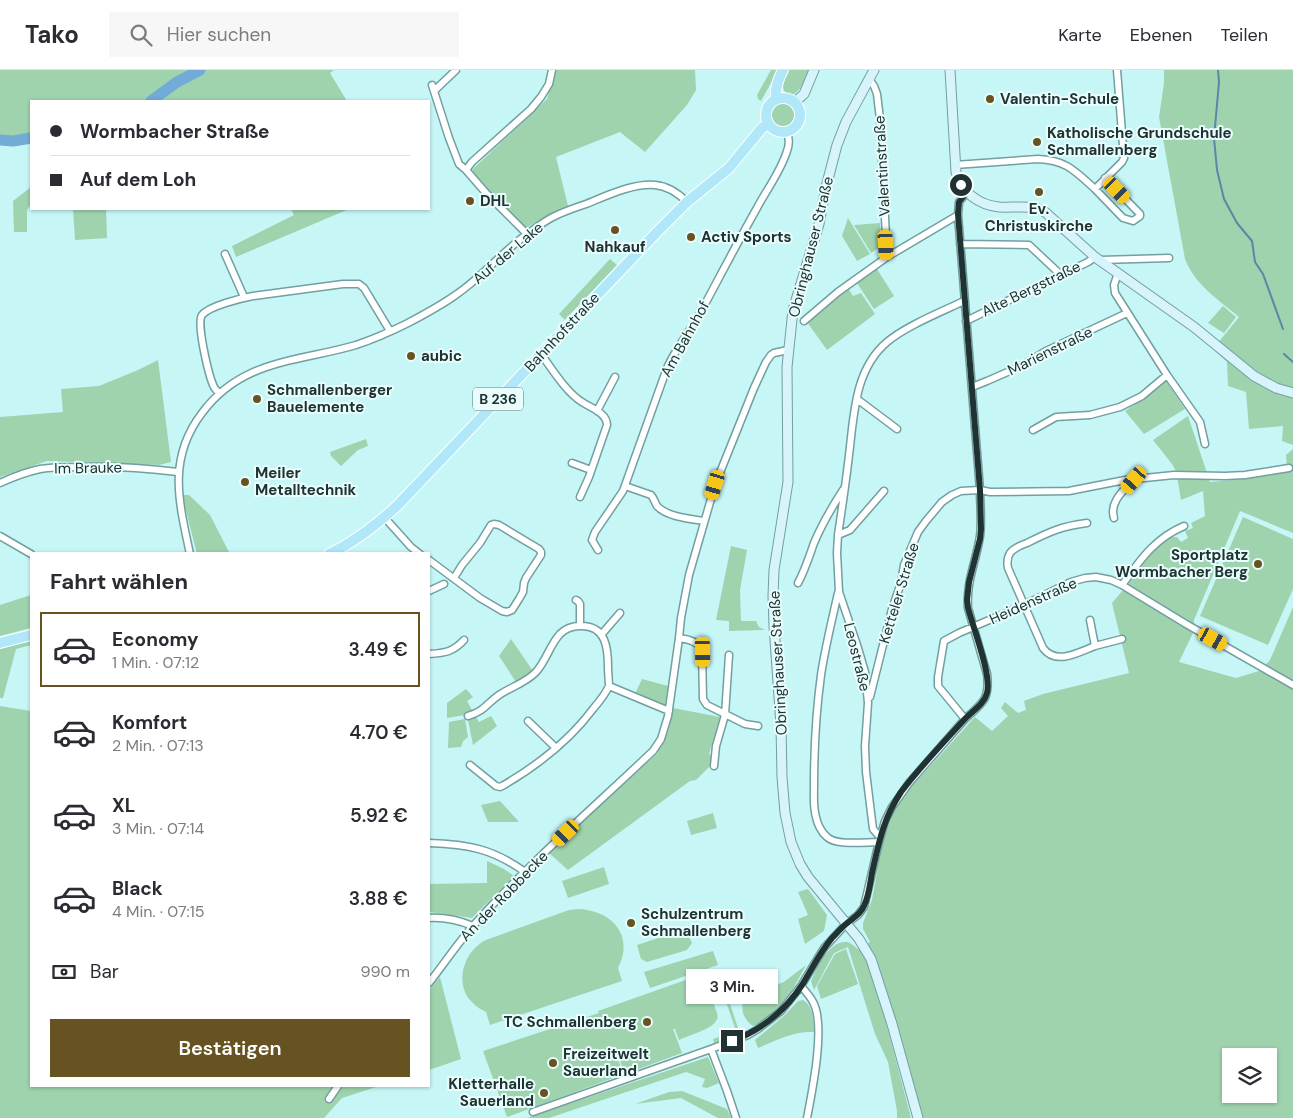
<!DOCTYPE html>
<html lang="de">
<meta charset="utf-8">
<style>
body{margin:0;font-family:"DM Sans",sans-serif;background:#f7f7f7;color:#2b2b33;height:100vh;display:flex;flex-direction:column;font-size:19px;white-space:nowrap}
*{box-sizing:border-box;margin:0}
p{font-size:16px;color:#7c7c81}
.icon{flex:none;width:28px;height:28px;fill:none;stroke:currentColor;stroke-width:2;stroke-linecap:round;stroke-linejoin:round}
.map{position:relative;flex:1;overflow:hidden}
.panel{position:absolute;left:30px;top:482px;width:400px;height:535px;display:flex;flex-direction:column;background:#fff;border-radius:0px;box-shadow:0 1px 4px #0004}
.panel>*{flex:none}
.top-card{position:absolute;left:30px;top:30px;width:400px;height:110px;border-radius:0px;box-shadow:0 1px 4px #0004;display:grid;align-content:center;height:110px;padding:0 20px;background:#fff}
.buttons{position:absolute;left:1222px;top:978px;display:grid;gap:10px}
.buttons a{display:grid;place-items:center;width:55px;height:55px;border-radius:0px;background:#fff;box-shadow:0 1px 4px #0004;font-size:25px}
.end{position:absolute;width:22px;height:22px;margin:-11px;border:6px solid #203333;background:#fff;box-shadow:0 0 0 2px #fff}
.from{border-radius:50%}
.bubble{position:absolute;height:35px;border-radius:0px;background:#fff;box-shadow:0 1px 4px #0004;font-size:16px;font-weight:600;line-height:35px;text-align:center}
.car{position:absolute;width:15px;height:30px;margin:-15px -8px;border-radius:6px;box-shadow:0 0 4px 1px #0007;background:linear-gradient(#f5c518 24%,#345 0 40%,#f5c518 0 76%,#345 0 86%,#f5c518 0)}
.top-card b{display:flex;align-items:center;gap:18px;height:48px;font-size:19px}
.top-card b+b{border-top:1px solid #e1e1e2}
.top-card i{width:12px;height:12px;background:#2b2b33}
ul{padding:0;list-style:none}
li{display:flex;align-items:center;gap:15px;height:75px;margin:0 10px 8px;padding:0 10px;border:2px solid transparent;border-radius:0px}
li div{flex:1}
li b{display:block;font-size:19px}
li em{font-style:normal;font-weight:600}
li.current{border-color:#675321}
li>.icon{width:45px;height:45px;stroke-width:1.5}
h2{padding:0 20px;font-size:22px;line-height:60px}
.pay{display:flex;align-items:center;gap:12px;height:55px;padding:0 20px;font-size:19px}
.pay p{margin-inline-start:auto}
.cta{display:flex;gap:10px;margin-top:auto;padding:10px 20px}
.cta a{flex:1;height:58px;border-radius:0px;background:#675321;color:#fff;font-size:20px;font-weight:600;line-height:58px;text-align:center}
header{display:flex;align-items:center;gap:30px;box-sizing:border-box;height:70px;padding:0 25px;background:#fff;border-bottom:1px solid #e1e1e2}
header strong{font-size:24px}
nav{display:flex;gap:28px;margin-inline-start:auto;font-size:18px}
.search{width:350px;height:45px;background:#f7f7f7;display:flex;align-items:center;gap:12px;box-sizing:border-box;padding:0 18px;border-radius:0px;color:#7c7c81;font-size:19px}
.map>svg:first-child{display:block}
.green{fill:#9ed3ae;fill-rule:evenodd}
.lines{fill:none;stroke-linecap:round;stroke-linejoin:round}
.stream{stroke:#5a87a6;stroke-width:2}
.river{stroke:#73abd7;stroke-width:11}
.street-casing{stroke:#729fa0;stroke-width:9}
.secondary-casing{stroke:#729fa0;stroke-width:11}
.primary-casing{stroke:#fff;stroke-width:12}
.street{stroke:#fff;stroke-width:6}
.secondary{stroke:#d7f3fc;stroke-width:9}
.primary{stroke:#b0e8f9;stroke-width:10}
.route{stroke:#203333;stroke-width:6}
.poi-dot{fill:#675321;stroke:#eafdfd;stroke-width:2}
.labels{text-anchor:middle;dominant-baseline:central;stroke-width:4;stroke-linejoin:round;paint-order:stroke}
.shield{fill:#eafdfd;stroke:#5d7070;stroke-width:1}
.shield-label{font-size:14px;font-weight:bold;fill:#203333}
.poi-label{font-size:15px;font-weight:bold;fill:#203333;stroke:#eafdfd;text-anchor:start}
.street-label{font-size:15px;fill:#203333;stroke:#eafdfd}
</style>
<header>
<strong>Tako</strong>
<div class="search"><svg class="icon" aria-label="search" viewBox="0 0 24 24"><circle cx="10" cy="10" r="6"/><path d="M15 15l6 6"/></svg>Hier suchen</div>
<nav><a>Karte</a><a>Ebenen</a><a>Teilen</a></nav>
</header>
<div class="map">
<svg width="1293" height="1048" viewBox="0 0 1293 1048">
<rect width="100%" height="100%" fill="#c7f6f7"/>
<path class="green" d="M0,0H334L330,3L347,31H31V74L0,75Z
M555,0H695L696,20L687,35L645,82L620,62L556,87L568,136L525,158L488,122L472,104L473,99L547,29Z
M771,0H778L761,31L758,29L757,25Z
M789,0H810C805,10 802,19 793,25C778,24 783,9 789,0Z
M1164,0H1293V375L1282,371L1283,356L1249,359L1246,322L1228,316L1227,292L1213,279L1239,247C1219,230 1195,215 1185,189L1159,47L1164,13Z
M771 45a12 12 0 1 1 24 0a12 12 0 1 1-24 0Z
M31,117V134L27,140V162H14L13,131Z
M73,139H106L107,168L75,170Z
M291,139H349L236,187L232,176L294,145Z
M848,148L870,184L857,191L842,166Z
M880,153L881,176L871,183L854,155Z
M610,189L617,195L565,250L559,244Z
M877,199L894,226L874,239L857,213Z
M848,218L853,226L861,223L875,244L827,280L807,252Z
M1223,236L1236,247L1224,263L1208,253Z
M158,290L171,392L159,395L47,391L0,407V347L63,342L61,319L99,316L138,300Z
M1165,310L1185,339L1144,364L1125,341L1147,326Z
M1188,346L1210,412L1245,409L1252,402L1287,396L1286,385L1293,379V463L1240,441L1194,550L1193,563L1179,592L1236,608L1259,601L1270,590L1293,537V1048H919L881,933L911,1048H897V1041L888,992L875,964L848,877L834,883L814,920L811,911C817,899 828,871 846,872C851,872 855,877 859,880L870,872L863,859V853L872,830L882,775L895,735L975,647L992,661L1008,646L1001,638L1005,632L1018,643L1026,640L1024,631L1043,624L1129,603L1112,533L1129,513L1155,478L1172,467H1177L1181,472L1188,468L1185,461L1193,458L1191,453L1205,446L1203,421L1181,430L1176,401L1172,394L1153,370ZM1231,986H1269V1024H1231Z
M366,369L368,376L358,380L341,396L331,386L330,382Z
M182,425H189L210,445L230,484H197Z
M1243,447L1293,469V519L1268,575L1200,546Z
M731,476L747,480L740,520L741,551H756L759,557L765,560L729,561V551L716,550Z
M31,525V558L0,566V535Z
M511,569L533,601L516,612L499,586Z
M31,571V575L16,579L3,628H0V578Z
M642,609L668,616L665,636L635,624Z
M466,619L473,627L467,631L472,640L465,645L447,648V633Z
M0,636L31,641V1016H379L342,1028L324,1048H0Z
M673,638L720,647L709,684L711,686V695L696,710L690,711L568,800L549,783L614,722L657,684L668,661Z
M491,646L497,656L473,675L468,650L476,647L479,652Z
M465,649L468,667L463,671L461,677L448,678L449,652Z
M500,731L519,752H488L481,735Z
M713,743L717,758L691,765L687,751Z
M487,791L504,799L514,806L472,848L429,842V814L487,813Z
M604,797L609,814L568,828L562,811Z
M808,819L827,845L824,861L805,874L798,849L808,845L798,822Z
M578,839C611,840 635,865 618,898L622,911L490,955L486,942C480,939 475,936 470,930C454,911 465,880 486,870L569,840Z
M680,861L687,863L692,873L687,880L647,892L641,889L637,875Z
M846,879L858,914L821,929L817,916L835,884Z
M713,881L718,895L650,918L644,902Z
M806,895L794,917L779,937L760,954L753,956C742,949 739,935 746,925L784,912Z
M719,900L738,958C736,968 723,970 714,973L713,969L734,962L735,958L717,905L705,910L717,943C718,947 718,948 716,951C712,959 687,966 679,970L675,959H673L682,983L625,1004L616,980H614L624,1004L507,1047L483,981L599,943L598,941L697,906Z
M440,907L461,989L429,1000V920Z
M803,930C814,937 813,950 814,962C793,961 777,970 758,978L755,970L785,945L798,931Z
M708,987L719,1013L707,1018L702,1017L705,1009L686,1002L549,1048H527Z
M682,1021L727,1039L731,1048H718L681,1028L635,1034L669,1022Z"/>
<g class="lines">
<path class="stream" d="M1218,0L1219,12L1214,68L1217,100L1224,129L1237,153L1252,171L1255,192L1263,204L1283,259
M1284,284L1293,292"/>
<path class="river" d="M151,31L177,12L200,0
M0,70L13,71L31,68"/>
<defs>
<path id="street" d="M869,9L874,16L877,24L880,49L887,187
M432,15L449,68L459,94L466,100L486,123L527,164
M434,21L456,0
M955,95L1038,89C1066,90 1075,101 1095,119L1122,92L1124,88L1117,0
M466,100L472,92L531,39L541,27L549,14L552,0
M1095,119L1123,148L1133,151L1140,146V144L1105,108
M960,174L1029,175L1061,205
M225,184L244,227
M1101,190L1169,188
M1118,203L1114,215L1115,223L1167,305L1200,352L1205,374
M804,251L838,222L887,187L958,145
M966,251L1088,192L1095,187
M541,284C552,299 566,322 582,332C591,338 607,343 607,355L589,407L580,427
M972,317L987,311L1019,297L1046,281L1127,243
M219,323C217,321 215,319 214,317C209,307 196,253 202,245C209,236 242,228 253,226L343,214H359L364,218L390,261
M857,329L897,359
M597,341L615,307
M1033,360L1056,347L1090,345L1120,337L1142,326L1167,305
M572,393L591,400
M0,413C13,407 26,402 40,399C52,397 66,397 78,397C112,396 145,398 178,402
M625,416L651,425C654,428 655,433 657,436C667,447 690,449 704,451
M384,447L411,477L420,484
M1114,448C1109,432 1124,420 1134,409
M1087,453C1062,456 1049,462 1027,473C1021,475 1014,478 1010,483C1007,488 1007,493 1008,498L1043,578C1056,596 1079,582 1095,576L1090,550
M838,465L850,460L884,421
M0,466L31,484
M598,480L592,470L595,462L623,421L667,298C675,280 687,265 697,249C717,212 736,175 757,138C767,119 781,101 787,81C790,74 789,68 787,62
M190,484C179,432 167,389 202,343C242,289 298,292 356,275C374,269 392,261 408,253C425,244 442,235 457,224C482,207 501,183 526,165C534,159 542,153 551,148C562,142 574,138 586,134C606,126 633,113 655,115C668,116 678,123 687,132
M429,490L480,528L502,541L507,542L512,540L519,529L523,522L524,513L526,508L541,485V482L539,479L499,455L494,454L491,455L480,473L462,495L454,508
M798,513C805,500 809,487 814,473C822,454 832,437 843,420
M1122,515C1141,489 1154,469 1184,456
M429,521L444,514
M838,523C832,550 825,578 821,605C816,642 814,679 814,716C814,726 813,737 816,747C817,753 821,762 827,767C836,776 865,772 879,772
M576,530L578,531L580,534V556
M601,565L620,543
M679,568C688,569 697,571 702,579L703,629L707,635L745,654L758,656
M1095,576L1122,569
M429,584C445,583 453,582 464,570
M870,627L892,539L901,513L904,495L918,462L926,451L942,432L952,425L961,421L980,420L990,422L1069,421L1125,410L1174,405L1225,406L1245,405L1289,398
M468,646C485,641 486,634 499,625C511,617 525,613 535,603C546,592 549,576 560,564C565,559 573,556 580,556C606,555 608,578 608,597C608,604 609,610 609,616
M965,649L938,616V607L944,571L959,563L1024,535L1071,512L1085,508L1096,507L1111,510L1122,515L1186,554L1293,615
M528,651L556,678
M470,695L496,716L500,717L504,715C538,695 569,671 593,639C599,632 605,625 609,616L669,641
M714,696L716,676L725,645L729,585
M880,767L873,759L866,702L865,676L868,633L865,602L858,578L839,522L837,483L838,465C842,438 846,412 849,385C854,346 854,300 887,272C906,256 941,242 964,231
M429,773C468,774 493,779 525,802
M429,848C445,847 458,850 473,856
M429,913C444,894 457,874 473,856C529,793 592,739 653,681L661,669L668,646L679,568L681,548L689,505L715,415L754,318L766,292L771,285L774,283L788,280
M801,916C805,921 810,926 813,932C826,955 812,1022 807,1048
M711,979L727,1021L736,1048
M329,1029L338,1016
M533,1042L711,979L748,965L758,959L781,941L801,916L824,878L846,854L858,845L864,837L879,772L885,751L892,737L909,713L965,649C983,633 990,629 987,604L968,538C966,511 976,492 980,466C982,451 980,435 980,420L958,145L959,132L967,122"/>
<path id="secondary" d="M874,0L846,52L837,75L826,117L819,154L793,240L787,297L788,412L774,500L773,526L774,556L781,655L782,707L785,743L791,772L800,794L808,807L859,869L871,889L892,954L918,1048
M950,0L956,102C961,122 979,135 999,137C1015,138 1030,134 1045,142L1095,187L1194,257L1254,306L1276,318L1293,323
M795,32L804,24L814,0"/>
<path id="primary" d="M766 45a17 17 0 1 1 34 0a17 17 0 1 1-34 0Z
M776,28C775,18 778,9 783,0
M329,484C355,472 376,455 397,436L657,162L687,132L729,98L762,58L768,54
M0,573L31,565"/>
</defs>
<use href="#street" class="street-casing"/>
<use href="#secondary" class="secondary-casing"/>
<use href="#primary" class="primary-casing"/>
<use href="#street" class="street"/>
<use href="#secondary" class="secondary"/>
<use href="#primary" class="primary"/>
</g>
<g class="lines">
<path class="route" d="M732,971C761,960 785,941 802,915C812,899 820,882 832,868C837,863 841,858 846,854C853,848 860,845 864,836C869,826 870,814 872,803C879,772 883,749 901,722C919,698 943,673 963,651C971,642 984,635 987,623C992,606 973,557 968,538L967,530L969,512L980,469L981,459L980,420L958,144L959,132L967,122L961,115"/>
</g>
<g class="poi-dot">
<circle cx="990" cy="29" r="5"/>
<circle cx="1037" cy="72" r="5"/>
<circle cx="1039" cy="122" r="5"/>
<circle cx="470" cy="131" r="5"/>
<circle cx="615" cy="160" r="5"/>
<circle cx="691" cy="167" r="5"/>
<circle cx="411" cy="286" r="5"/>
<circle cx="257" cy="329" r="5"/>
<circle cx="245" cy="412" r="5"/>
<circle cx="1258" cy="494" r="5"/>
<circle cx="631" cy="853" r="5"/>
<circle cx="647" cy="952" r="5"/>
<circle cx="553" cy="993" r="5"/>
<circle cx="544" cy="1023" r="5"/>
</g>
<g class="labels">
<rect class="shield" x="473" y="317.5" width="50" height="23" rx="4"/>
<g class="shield-label">
<text x="498" y="329">B 236</text>
</g>
<g class="poi-label">
<text x="1000" y="29">Valentin-Schule</text>
<text x="1047" y="63">Katholische Grundschule<tspan x="1047" dy="17">Schmallenberg</tspan></text>
<text x="480" y="131">DHL</text>
<text x="1039" y="139" text-anchor="middle">Ev.<tspan x="1039" dy="17">Christuskirche</tspan></text>
<text x="701" y="167">Activ Sports</text>
<text x="615" y="177" text-anchor="middle">Nahkauf</text>
<text x="421" y="286">aubic</text>
<text x="267" y="320">Schmallenberger<tspan x="267" dy="17">Bauelemente</tspan></text>
<text x="255" y="403">Meiler<tspan x="255" dy="17">Metalltechnik</tspan></text>
<text x="1248" y="485" text-anchor="end">Sportplatz<tspan x="1248" dy="17">Wormbacher Berg</tspan></text>
<text x="641" y="844">Schulzentrum<tspan x="641" dy="17">Schmallenberg</tspan></text>
<text x="637" y="952" text-anchor="end">TC Schmallenberg</text>
<text x="563" y="984">Freizeitwelt<tspan x="563" dy="17">Sauerland</tspan></text>
<text x="534" y="1014" text-anchor="end">Kletterhalle<tspan x="534" dy="17">Sauerland</tspan></text>
</g>
<g class="street-label">
<text transform="translate(882 96) rotate(-93)">Valentinstraße</text>
<text transform="translate(811 177) rotate(-76)">Obringhauser Straße</text>
<text transform="translate(508 183) rotate(-40)">Auf der Lake</text>
<text transform="translate(1031 219) rotate(-26)">Alte Bergstraße</text>
<text transform="translate(562 262) rotate(-47)">Bahnhofstraße</text>
<text transform="translate(685 269) rotate(-61)">Am Bahnhof</text>
<text transform="translate(1050 281) rotate(-26)">Marienstraße</text>
<text transform="translate(88 398) rotate(-1)">Im Brauke</text>
<text transform="translate(899 523) rotate(-73)">Ketteler Straße</text>
<text transform="translate(1033 531) rotate(-24)">Heidenstraße</text>
<text transform="translate(857 587) rotate(76)">Leostraße</text>
<text transform="translate(778 593) rotate(-93)">Obringhauser Straße</text>
<text transform="translate(504 826) rotate(-46)">An der Robbecke</text>
</g>
</g>
</svg>
<div class="buttons">
<a><svg class="icon" aria-label="layers" viewBox="0 0 24 24"><path d="M12 4l9 5-9 5-9-5zM3 14l9 5 9-5"/></svg></a>
</div>
<i class="end from" style="left:961px;top:115px"></i>
<i class="end" style="left:732px;top:971px"></i>
<div class="bubble" style="left:686px;top:899px;width:92px">3 Min.</div>
<i class="car" style="left:1117px;top:120px;rotate:136deg"></i>
<i class="car" style="left:886px;top:175px;rotate:177deg"></i>
<i class="car" style="left:1134px;top:410px;rotate:221deg"></i>
<i class="car" style="left:715px;top:415px;rotate:197deg"></i>
<i class="car" style="left:1213px;top:569px;rotate:119deg"></i>
<i class="car" style="left:703px;top:582px;rotate:179deg"></i>
<i class="car" style="left:566px;top:763px;rotate:226deg"></i>
<div class="top-card">
<b><i class="from"></i>Wormbacher Straße</b>
<b><i></i>Auf dem Loh</b>
</div>
<section class="panel">
<h2>Fahrt wählen</h2>
<ul>
<li class="current"><svg class="icon" aria-label="car" viewBox="0 0 24 24"><path d="M5 17H2v-5l4-1 3-4h7l3 4 3 1v5h-3M9 17h6M6 11h13"/><circle cx="7" cy="17" r="2"/><circle cx="17" cy="17" r="2"/></svg><div><b>Economy</b><p>1 Min. · 07:12</p></div><em>3.49 €</em></li>
<li><svg class="icon" aria-label="car" viewBox="0 0 24 24"><path d="M5 17H2v-5l4-1 3-4h7l3 4 3 1v5h-3M9 17h6M6 11h13"/><circle cx="7" cy="17" r="2"/><circle cx="17" cy="17" r="2"/></svg><div><b>Komfort</b><p>2 Min. · 07:13</p></div><em>4.70 €</em></li>
<li><svg class="icon" aria-label="car" viewBox="0 0 24 24"><path d="M5 17H2v-5l4-1 3-4h7l3 4 3 1v5h-3M9 17h6M6 11h13"/><circle cx="7" cy="17" r="2"/><circle cx="17" cy="17" r="2"/></svg><div><b>XL</b><p>3 Min. · 07:14</p></div><em>5.92 €</em></li>
<li><svg class="icon" aria-label="car" viewBox="0 0 24 24"><path d="M5 17H2v-5l4-1 3-4h7l3 4 3 1v5h-3M9 17h6M6 11h13"/><circle cx="7" cy="17" r="2"/><circle cx="17" cy="17" r="2"/></svg><div><b>Black</b><p>4 Min. · 07:15</p></div><em>3.88 €</em></li>
</ul>
<div class="pay"><svg class="icon" aria-label="cash" viewBox="0 0 24 24"><path d="M3 7h18v10H3z"/><circle cx="12" cy="12" r="2"/></svg>Bar<p>990 m</p></div>
<div class="cta"><a>Bestätigen</a></div>
</section>
</div>
